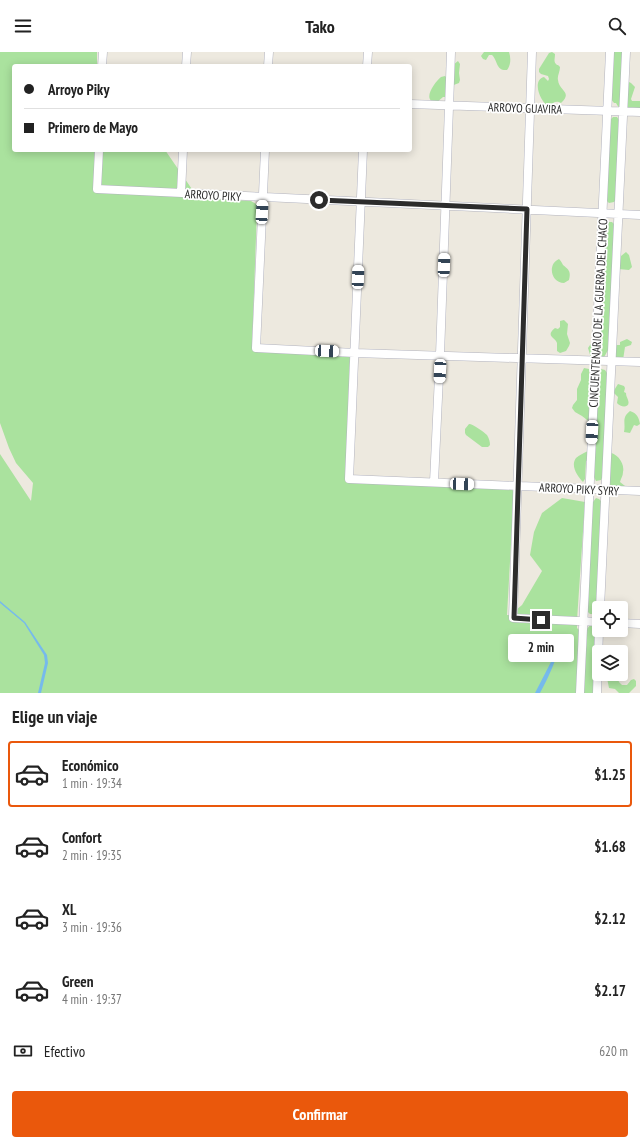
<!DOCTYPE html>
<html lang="es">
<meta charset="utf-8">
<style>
body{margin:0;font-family:"PT Sans Narrow",sans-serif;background:#f2f2f2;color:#222;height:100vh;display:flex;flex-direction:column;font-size:15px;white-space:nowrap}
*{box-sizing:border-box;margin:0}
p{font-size:13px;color:#767676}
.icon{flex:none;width:22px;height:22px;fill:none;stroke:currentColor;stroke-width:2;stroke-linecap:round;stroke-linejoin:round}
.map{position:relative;height:641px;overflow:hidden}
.details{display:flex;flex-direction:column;background:#fff;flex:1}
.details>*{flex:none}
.banner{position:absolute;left:12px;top:12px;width:400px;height:88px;border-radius:4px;box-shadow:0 2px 10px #0003;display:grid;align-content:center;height:88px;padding:0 12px;background:#fff}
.fabs{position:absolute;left:592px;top:549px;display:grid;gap:8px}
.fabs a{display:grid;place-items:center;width:36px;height:36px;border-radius:4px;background:#fff;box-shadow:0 2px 10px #0003;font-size:20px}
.end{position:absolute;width:18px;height:18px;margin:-9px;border:5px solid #2c2c2c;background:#fff;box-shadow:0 0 0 2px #fff}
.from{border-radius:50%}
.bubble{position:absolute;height:28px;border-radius:4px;background:#fff;box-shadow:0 2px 10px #0003;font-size:13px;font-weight:800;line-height:28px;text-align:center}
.car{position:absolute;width:12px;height:24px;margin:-12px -6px;border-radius:5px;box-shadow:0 0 3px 1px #0007;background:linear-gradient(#fff 24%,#345 0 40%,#fff 0 76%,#345 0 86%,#fff 0)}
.banner b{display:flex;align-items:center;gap:14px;height:38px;font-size:15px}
.banner b+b{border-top:1px solid #e0e0e0}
.banner i{width:10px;height:10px;background:#222}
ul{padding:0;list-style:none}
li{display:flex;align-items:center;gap:12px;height:66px;margin:0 8px 6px;padding:0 4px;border:2px solid transparent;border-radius:4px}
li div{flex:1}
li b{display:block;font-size:15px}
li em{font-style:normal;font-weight:800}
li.active{border-color:#ea580c}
li>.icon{width:36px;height:36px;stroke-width:1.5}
h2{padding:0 12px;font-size:18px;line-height:48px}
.pay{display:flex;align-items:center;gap:10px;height:44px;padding:0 12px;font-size:15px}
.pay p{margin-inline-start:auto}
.button{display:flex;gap:8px;margin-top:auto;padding:8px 12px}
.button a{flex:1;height:46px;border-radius:4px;background:#ea580c;color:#fff;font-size:16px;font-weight:800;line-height:46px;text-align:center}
header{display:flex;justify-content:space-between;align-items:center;height:52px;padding:0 12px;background:#fff;font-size:18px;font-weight:800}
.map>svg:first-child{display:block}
.green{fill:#aae29e}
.water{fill:#76baec}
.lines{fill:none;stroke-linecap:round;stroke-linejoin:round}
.minor-casing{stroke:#b2b3bf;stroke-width:9}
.minor{stroke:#fff;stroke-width:8}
.route{stroke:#2c2c2c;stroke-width:5}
.labels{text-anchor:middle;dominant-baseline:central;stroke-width:3.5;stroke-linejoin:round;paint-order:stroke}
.street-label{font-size:12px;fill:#2c2c2c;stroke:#fff}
</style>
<header><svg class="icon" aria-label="menu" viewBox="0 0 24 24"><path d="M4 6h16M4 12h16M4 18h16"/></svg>Tako<svg class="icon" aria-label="search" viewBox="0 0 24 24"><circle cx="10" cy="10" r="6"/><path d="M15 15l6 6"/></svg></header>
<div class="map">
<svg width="640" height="641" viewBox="0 0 640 641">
<rect width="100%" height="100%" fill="#ede9df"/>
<path class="green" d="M0,0H97V14H14V98H165L196,143L197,146L251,149L256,152L257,157L252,296L349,304L350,305L346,424L512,438L514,439L507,563H510L522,553L542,519L530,503L534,480L542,461L562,446L585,450L577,568V576L579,578V581L576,641H0V402L31,449L33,431L16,411L9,396L0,371Z
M484,0H509C511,6 511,13 507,18C496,19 498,9 492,3H489L486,8L483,7L481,4Z
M552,0L555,2C555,7 553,10 557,13H558L560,15C560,20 557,24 558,28C559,39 573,40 561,51C556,48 553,51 549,54C541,52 531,28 544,25L548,29L549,27L548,24L541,22L539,20V17L549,1Z
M613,0H622L627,29L631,31L635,35L631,47L632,49H640V63C631,60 620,60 616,51H614L611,47Z
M458,9L460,12L459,21L460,28L459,31L451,34L446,45H443L436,51C421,48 435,30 441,25L445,24L447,26L453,13Z
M613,65H617L619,68L615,149L614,150L609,151L606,148L610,68Z
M608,170H612L615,173L608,298L602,309L591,306L588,296L592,290L595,289L606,173Z
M626,200L629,203L632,215L629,218L618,217L621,204Z
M559,207C561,209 562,211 563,213C569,218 571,219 569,228L564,231C551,231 547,212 559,207Z
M564,268L568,272L567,282L570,291L569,294L566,299L560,301L557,299C557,296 557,294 557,291C555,285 545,284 555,276L558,277L560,275V269Z
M627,287L632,290L631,293L625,295L623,308L617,309L614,302L616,293H620V290Z
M584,316L589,317L590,326L592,328L601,317L605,318L607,321L608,400C617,401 625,411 623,420C623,424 621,426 620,430L625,434L624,437H612L602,426L601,428L596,429L594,425L589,408L586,409L585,427L583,430C578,425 570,414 576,406C579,403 584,401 588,399L591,371L582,364L575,360L572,356L573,353L577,348V337L581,328V322Z
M618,332L624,334L625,336L624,340L626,341C626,344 627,345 628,348C631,356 621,356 617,351L618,345L613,340Z
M630,359C637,361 639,366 640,372L637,374L634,373L630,381L624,380C626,371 621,366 630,359Z
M469,372C473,372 484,380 487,383C489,386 490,390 490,393L488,395H482L466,383L465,381V377Z
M596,446L599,447L602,450L596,560L595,562H590L587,559L593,450Z
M590,573L593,574L596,577L594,636L593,641H584C584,636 584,622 585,618L587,577Z
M609,622H616L619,630L622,633H627L631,628L634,627L636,629V634L629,641H619L615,637L609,636L607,626Z"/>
<path class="water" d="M0,549L25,570L47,603L48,611L41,641H38L45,611L44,603L24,571L0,551Z
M557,589H560C557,608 549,624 540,641H535L552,608Z"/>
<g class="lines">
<defs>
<path id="minor" d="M532,0L513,566L599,570
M102,14L103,0
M186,14L187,0
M268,14L269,0
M367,14L368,0
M410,52L640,60
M99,98L97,137L640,163
M265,98L256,296L355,301L640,310
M363,98L349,427L640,439
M181,141L183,98
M434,430L440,303L451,0
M600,556L626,0
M621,571L640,572
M580,641L610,0
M597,641L599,578"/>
</defs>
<use href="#minor" class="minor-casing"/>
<use href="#minor" class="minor"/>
</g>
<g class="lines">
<path class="route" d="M319,148L527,157L514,566L541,568"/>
</g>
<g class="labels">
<g class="street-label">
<text transform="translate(525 56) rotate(2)">ARROYO GUAVIRA</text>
<text transform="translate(213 143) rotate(3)">ARROYO PIKY</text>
<text transform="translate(598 261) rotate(-87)">CINCUENTENARIO DE LA GUERRA DEL CHACO</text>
<text transform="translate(579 437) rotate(3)">ARROYO PIKY SYRY</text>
</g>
</g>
</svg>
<div class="fabs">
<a><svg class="icon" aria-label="locate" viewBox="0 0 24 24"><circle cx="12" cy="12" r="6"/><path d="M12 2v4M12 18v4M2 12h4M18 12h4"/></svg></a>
<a><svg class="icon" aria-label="layers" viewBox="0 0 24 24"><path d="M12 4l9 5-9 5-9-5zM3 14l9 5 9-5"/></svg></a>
</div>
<i class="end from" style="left:319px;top:148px"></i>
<i class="end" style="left:541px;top:568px"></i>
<div class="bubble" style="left:508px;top:582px;width:66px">2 min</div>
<i class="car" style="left:262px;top:160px;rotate:3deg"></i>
<i class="car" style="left:444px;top:213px;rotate:2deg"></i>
<i class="car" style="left:358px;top:225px;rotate:2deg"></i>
<i class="car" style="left:327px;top:299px;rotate:93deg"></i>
<i class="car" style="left:440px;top:319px;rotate:183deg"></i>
<i class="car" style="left:592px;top:380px;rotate:183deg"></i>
<i class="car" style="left:462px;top:432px;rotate:92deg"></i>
<div class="banner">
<b><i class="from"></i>Arroyo Piky</b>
<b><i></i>Primero de Mayo</b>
</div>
</div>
<section class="details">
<h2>Elige un viaje</h2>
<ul>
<li class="active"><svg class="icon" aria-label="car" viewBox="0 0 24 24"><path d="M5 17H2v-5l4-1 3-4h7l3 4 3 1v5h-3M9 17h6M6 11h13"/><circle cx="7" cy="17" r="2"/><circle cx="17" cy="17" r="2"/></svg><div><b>Económico</b><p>1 min · 19:34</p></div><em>$1.25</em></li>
<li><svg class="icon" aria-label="car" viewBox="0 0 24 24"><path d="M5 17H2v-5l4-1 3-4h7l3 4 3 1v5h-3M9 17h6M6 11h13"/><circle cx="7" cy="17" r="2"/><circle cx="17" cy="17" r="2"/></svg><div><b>Confort</b><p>2 min · 19:35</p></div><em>$1.68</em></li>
<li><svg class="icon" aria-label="car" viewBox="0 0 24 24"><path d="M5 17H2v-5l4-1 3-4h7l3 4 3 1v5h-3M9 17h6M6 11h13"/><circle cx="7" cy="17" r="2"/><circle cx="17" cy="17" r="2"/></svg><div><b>XL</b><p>3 min · 19:36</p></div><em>$2.12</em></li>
<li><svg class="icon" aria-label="car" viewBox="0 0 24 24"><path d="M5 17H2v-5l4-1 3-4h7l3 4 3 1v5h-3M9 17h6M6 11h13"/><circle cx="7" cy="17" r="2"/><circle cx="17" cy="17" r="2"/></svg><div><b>Green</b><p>4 min · 19:37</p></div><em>$2.17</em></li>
</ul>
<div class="pay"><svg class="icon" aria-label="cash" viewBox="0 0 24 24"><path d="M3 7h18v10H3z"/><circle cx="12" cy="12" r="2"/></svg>Efectivo<p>620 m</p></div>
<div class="button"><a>Confirmar</a></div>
</section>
